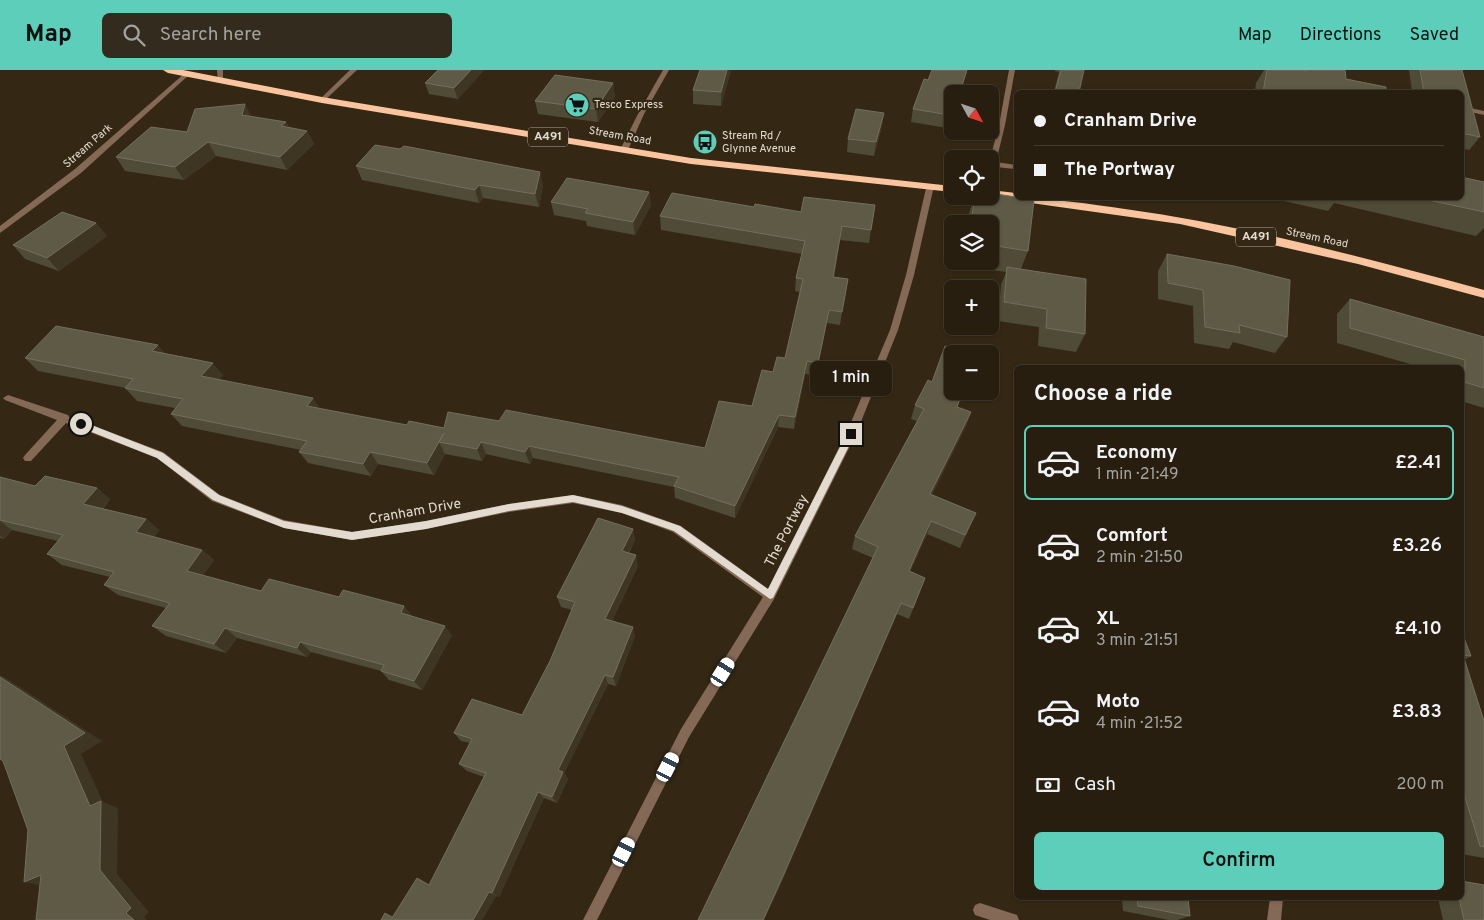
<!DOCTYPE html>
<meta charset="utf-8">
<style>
body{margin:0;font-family:Overpass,sans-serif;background:#332b1e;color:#f1f3f6;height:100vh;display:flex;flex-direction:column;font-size:19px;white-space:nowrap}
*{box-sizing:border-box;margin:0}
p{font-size:16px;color:#a4a29f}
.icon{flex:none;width:28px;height:28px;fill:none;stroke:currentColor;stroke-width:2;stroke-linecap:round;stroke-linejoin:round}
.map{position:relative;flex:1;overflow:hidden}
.panel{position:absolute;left:1014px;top:295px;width:450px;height:535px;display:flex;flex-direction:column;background:#271e10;border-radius:8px;box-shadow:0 1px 4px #0004,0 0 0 1px #433c30}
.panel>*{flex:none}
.top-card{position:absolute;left:1014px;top:20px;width:450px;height:110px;border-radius:8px;box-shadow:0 1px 4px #0004,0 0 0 1px #433c30;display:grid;align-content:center;height:110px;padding:0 20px;background:#271e10}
.needle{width:32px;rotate:130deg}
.fabs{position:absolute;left:944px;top:15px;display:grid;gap:10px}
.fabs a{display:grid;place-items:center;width:55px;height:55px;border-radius:8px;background:#271e10;box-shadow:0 1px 4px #0004,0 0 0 1px #433c30;font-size:25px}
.end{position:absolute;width:22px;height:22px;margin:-11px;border:6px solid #e3dbcf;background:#111;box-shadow:0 0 0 2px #111}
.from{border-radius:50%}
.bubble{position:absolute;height:35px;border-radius:8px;background:#271e10;box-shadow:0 1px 4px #0004,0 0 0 1px #433c30;font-size:16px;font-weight:600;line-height:35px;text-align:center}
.car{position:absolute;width:15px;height:30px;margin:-15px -8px;border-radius:6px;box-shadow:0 0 4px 1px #0007;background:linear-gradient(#fff 24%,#345 0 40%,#fff 0 76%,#345 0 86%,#fff 0)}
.top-card b{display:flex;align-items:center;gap:18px;height:48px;font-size:19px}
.top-card b+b{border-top:1px solid #433c30}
.top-card i{width:12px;height:12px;background:#f1f3f6}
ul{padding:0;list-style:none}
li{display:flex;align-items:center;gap:15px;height:75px;margin:0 10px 8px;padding:0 10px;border:2px solid transparent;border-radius:8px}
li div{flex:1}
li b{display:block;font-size:19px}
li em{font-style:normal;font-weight:600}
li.current{border-color:#5cceba}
li>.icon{width:45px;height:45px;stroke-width:1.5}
h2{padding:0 20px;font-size:22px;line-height:60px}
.pay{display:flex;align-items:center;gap:12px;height:55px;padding:0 20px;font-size:19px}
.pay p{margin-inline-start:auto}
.action{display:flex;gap:10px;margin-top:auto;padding:10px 20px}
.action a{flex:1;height:58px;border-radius:8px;background:#5cceba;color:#111;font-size:20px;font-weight:600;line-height:58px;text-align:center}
header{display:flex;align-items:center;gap:30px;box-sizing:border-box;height:70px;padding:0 25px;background:#5cceba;color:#111}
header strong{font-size:24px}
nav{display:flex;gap:28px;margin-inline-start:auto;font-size:18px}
.search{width:350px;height:45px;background:#332b1e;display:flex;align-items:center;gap:12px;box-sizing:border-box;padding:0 18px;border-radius:8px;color:#a4a29f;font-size:19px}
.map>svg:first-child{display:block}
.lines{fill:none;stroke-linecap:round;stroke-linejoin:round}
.lane{fill:#846957;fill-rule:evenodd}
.street{fill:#846957;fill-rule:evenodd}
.highway{fill:#fac49f;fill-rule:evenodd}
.wall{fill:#4f4b36}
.shaded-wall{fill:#3e3622}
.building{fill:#5f5a46;stroke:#746e5c}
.route{fill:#e3dbcf}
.labels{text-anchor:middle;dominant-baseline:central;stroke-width:4.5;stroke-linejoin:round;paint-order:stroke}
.far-poi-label{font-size:11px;fill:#e3dbcf;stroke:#342815;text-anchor:start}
.far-street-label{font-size:11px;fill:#e3dbcf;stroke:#342815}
.shield{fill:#342815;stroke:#aea597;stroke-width:1}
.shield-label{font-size:12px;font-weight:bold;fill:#e3dbcf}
.street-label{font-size:14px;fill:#e3dbcf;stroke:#342815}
</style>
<header>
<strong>Map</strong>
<div class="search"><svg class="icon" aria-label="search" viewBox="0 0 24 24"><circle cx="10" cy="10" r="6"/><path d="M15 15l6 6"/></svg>Search here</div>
<nav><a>Map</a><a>Directions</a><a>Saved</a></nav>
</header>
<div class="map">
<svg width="1484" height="850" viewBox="0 0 1484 850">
<rect width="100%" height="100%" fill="#342815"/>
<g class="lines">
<path class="lane" d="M980,833L1017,845L1019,850H990L975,845L973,840L975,835Z"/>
<path class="street" d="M217,0H223V13L218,12Z
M350,0H357L324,31H320V29Z
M663,0H669L644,44L628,80L621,82L620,80L638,44Z
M1009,0H1015L1005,55L996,92L1016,95V99L995,97L993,103H990V89L999,55Z
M185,3L190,4L81,103L0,163V156L75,99Z
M1461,36L1484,41V45L1461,40Z
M927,114H930L934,116L914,205L898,260L856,364L774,529L689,667L597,850H583L681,659L763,527L673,462L622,443L573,433L509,442L426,459L352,470L284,458L212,431L157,388L66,353L31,391H25L23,388L25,385L57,350L5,330L3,328L8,325L68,345L69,347L163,382L220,425L284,450L352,462L426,451L509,434L573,425L622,435L681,456L768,519L846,364L890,260L906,205Z
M1270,828H1283L1281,850H1267Z"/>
<path class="highway" d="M163,0H183L322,27L691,88L952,116V122L691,94L322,33L168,3Z
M990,120L1016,123V128C1053,128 1089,134 1125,139C1247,156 1366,188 1484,220V228L1358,194L1180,154L1024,132L1019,129L990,126Z"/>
</g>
<path class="wall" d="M484,0L458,29L429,24L425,13Z
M731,0L721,36L693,34V20Z
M967,0L960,24H952V39L947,58L911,52L913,39L928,10Z
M1055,0H1084L1079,22H1054L1059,2L1055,1Z
M1264,0H1345L1346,9L1386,22H1255L1256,13Z
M1409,0H1462L1480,67L1469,80L1461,78V22H1412Z
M613,13L615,27L598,52L538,44L535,31Z
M252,47L286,52L289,57L307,61L314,74L287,100L216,86L184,110L125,101L116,87L187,62Z
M882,56L874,86L847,82L848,69Z
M356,96L543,115L539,137L483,128L479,133L362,110Z
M1484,112V158L1476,166L1334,133L1328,141L1275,129V128H1461Z
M649,122L651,135L635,165L587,156L586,151L554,145L551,132Z
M974,126H990L1028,181L1021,199L1085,264L1076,282L1038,276L1039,257L998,251L1001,215L1006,202L962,196L963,191H990V154H967L969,144Z
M875,135L869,173L840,170L834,207L848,209L840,255L827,253L816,305L805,304L794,359L778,357L735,448L675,428L674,417L533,388L530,394L486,384L482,391L445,384L434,405L378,394L371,406L308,393L299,382L301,380L182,356L171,344L175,338L137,331L125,318H126L38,301L25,288L165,284L223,305L219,310L320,339L407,355L444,358L499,351L705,378L752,336L773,302L785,288L800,222L795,221L796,208L802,184L661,160L660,146L754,137L801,142Z
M96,153L107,166L59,201L25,189L13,175Z
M1167,184L1287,267L1275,283L1233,272L1229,279L1194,273L1193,236L1158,229V201Z
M1350,229L1484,267V338L1461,331V298H1424L1337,273V244Z
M915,335L957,337L971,342L966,356L932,425L976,443L960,478L927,464L910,501L925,508L909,549L897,544L782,811L764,850H698L873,488L852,479L855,466L917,351L911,349Z
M0,407L35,416L97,418L110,429L103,439L146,449L159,460L154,467L202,480L214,490L203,505L261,521L339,527L404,536L412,546L452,565L422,620L389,610L381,601L311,582L307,587L237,568L226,583L166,566L152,556L166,538L118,525L104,515L110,507L62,495L47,484L58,471L12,460L4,469L0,468Z
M633,459L635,470L629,483L638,496L612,551L635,566L616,616L608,614L564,703L568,709L557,733L544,728L499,827L496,826L482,850H381L385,843L393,846L430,814L484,707L467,701L459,694L470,673L461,671L454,663L522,645L550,591L572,540L561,537L557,527Z
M1461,560L1471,586L1464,590L1484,651V788L1461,784Z
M1122,828H1188L1190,846L1177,850H1169L1123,841Z
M1438,828H1461L1484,850H1443Z"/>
<path class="shaded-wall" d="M471,0H484L458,29L454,18Z
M727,0H731L721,36V22Z
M613,13L615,27L598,52L596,39Z
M245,34L252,47L242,45Z
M952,35V39L947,58L950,45Z
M884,43L882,56L874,86L876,72Z
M286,52L292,65L281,56Z
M307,61L314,74L287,100L280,87Z
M208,72L216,86L184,110L175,97Z
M540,102L543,115L539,137L535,124Z
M479,115L483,128L479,133L475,120Z
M649,122L651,135L635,165L633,152Z
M96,153L107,166L59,201L47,188Z
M842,156L840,170L831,220L833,207Z
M848,209L846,222L840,255L842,242Z
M829,240L827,253L816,305L818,293Z
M158,275L169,288L152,281Z
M807,291L805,304L794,359L795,347Z
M213,293L223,305L211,319L201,306Z
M313,328L321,340L307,336Z
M971,342L966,356L926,437L930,424Z
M779,345L778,357L735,448V436Z
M439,372L445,384L434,405L427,393Z
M481,372L486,384L482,391L477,379Z
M529,376L533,388L530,394L525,382Z
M370,382L378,394L371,406L363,394Z
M97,418L110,429L97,445L83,434Z
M146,449L159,460L149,473L136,462Z
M0,451L12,460L4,469L0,466Z
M931,451L927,464L905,513L909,501Z
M633,459L635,470L624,491L622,481Z
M202,480L214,490L199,511L187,501Z
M636,485L638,496L608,559L605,549Z
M901,533L897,544L782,811L764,850H763Z
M404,536L412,546L401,543Z
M445,556L452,565L422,620L414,611Z
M633,557L635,566L616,616L613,607Z
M225,558L237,568L226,583L214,574Z
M300,572L311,582L307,587L297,578Z
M0,605L6,608L102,671L81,684L103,732L118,738L117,804L149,842L144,847L147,850H134L126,843L100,800L90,736L0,607Z
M605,605L608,614L564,703L568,709L557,733L552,727L558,700Z
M538,722L544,728L499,827L492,823Z
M41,805L44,816L24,812Z
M489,822L496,826L482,850H473Z"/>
<path class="building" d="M438,0H471L454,18L425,13Z
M700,0H727L721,22L693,20Z
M932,0H967L960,22L957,21L956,24H952V35L950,45L913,39L924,9L928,10Z
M1061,0H1084L1079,22H1055Z
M1267,0H1303L1307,1V0H1345L1346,9L1386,17V22H1263Z
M1420,0H1462L1480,67L1461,63V22H1424Z
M555,5L613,13L596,39L535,31Z
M245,34L242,45L286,52L281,56L307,61L280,87L208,72L175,97L116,87L151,57L187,62L195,39Z
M856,39L884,43L876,72L848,69Z
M375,75L400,79L404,76L540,102L535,124L479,115L475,120L356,96Z
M1461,107L1484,112V142L1419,128H1461Z
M567,108L649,122L633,152L585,143L588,139L551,132Z
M672,123L754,137L755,134L801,142L804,127L875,135L871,160L842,156L833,207L848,209L842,242L829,240L818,293L807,291L795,347L779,345L735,436L674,416L679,407L529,376L525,382L481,372L477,379L439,372L444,363L427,393L370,382L363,394L299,382L307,371L171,344L183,329L125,318L133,309L25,288L56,256L158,275L152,281L213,293L201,306L313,328L307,336L407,355L409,351L444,358L448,342L499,351L506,340L705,378L719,331L752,336L762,300L773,302L777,287L785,288L803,209L796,208L805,171L660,146Z
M990,123L1016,127V128L1034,130L1028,181L990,175V154H971L975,126H990Z
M62,142L96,153L47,188L13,175Z
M1167,184L1234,196L1290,210L1287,267L1239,255L1240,263L1205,257L1203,220L1168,213Z
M1007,197L1086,209L1085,264L1046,258L1047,239L1004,232Z
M1350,229L1484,267V318L1464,312L1465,290L1350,258Z
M945,276L971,284H952V321H963L957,337L971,342L930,424L976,443L965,465L931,451L909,501L925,508L913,538L901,533L783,806L763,850H698L878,477L855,466L924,339L915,335L928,310L932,312Z
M45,406L97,418L83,434L146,449L136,462L202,480L187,501L261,521L269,509L339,527L343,520L404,536L401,543L445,556L414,611L381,601L384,595L300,572L297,578L225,558L214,574L152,556L170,533L104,515L114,502L47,484L63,465L0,450V407L35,416Z
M598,448L633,459L622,481L636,485L605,549L633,557L613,607L605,605L558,700L563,702L552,727L538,722L492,823L489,822L473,850H381L385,843L392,848L417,808L429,815L486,703L459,694L472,669L454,663L472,629L522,645L550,591L575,532L557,527Z
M1461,560L1471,586L1463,585L1484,651V777L1480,776L1461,714Z
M0,607L85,663L64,676L90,736L101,731L100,800L131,838L126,843L134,850H36L41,805L24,812L28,760L3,691L0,689Z
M1461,811L1484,815V850H1464L1459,828H1461Z
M1137,828H1188L1190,846L1138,836Z"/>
<path class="route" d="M79,352H84L163,383L219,425L284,451L352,462L426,451L509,434L573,425L622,436L680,456L768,519L848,361H853L855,364L773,528L770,529L674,461L622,443L573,432L509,441L426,459L352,470L284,458L213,430L157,388L79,357Z"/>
<defs>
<symbol id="supermarket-disc" viewBox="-11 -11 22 22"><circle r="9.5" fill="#5cceba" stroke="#342815"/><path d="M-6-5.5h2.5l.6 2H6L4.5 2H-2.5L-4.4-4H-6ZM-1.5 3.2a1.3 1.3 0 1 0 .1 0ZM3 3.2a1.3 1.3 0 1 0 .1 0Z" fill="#111"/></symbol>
<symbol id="bus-disc" viewBox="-11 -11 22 22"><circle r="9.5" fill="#5cceba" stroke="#342815"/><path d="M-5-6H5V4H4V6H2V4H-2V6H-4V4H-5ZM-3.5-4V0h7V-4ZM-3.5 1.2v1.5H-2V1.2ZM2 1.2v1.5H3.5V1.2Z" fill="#111"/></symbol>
</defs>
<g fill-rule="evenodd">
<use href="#supermarket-disc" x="563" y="21" width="28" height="28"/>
<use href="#bus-disc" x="691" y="58" width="28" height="28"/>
</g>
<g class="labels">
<g class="far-poi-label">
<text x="594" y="35">Tesco Express</text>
<text x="722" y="66">Stream Rd /<tspan x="722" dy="13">Glynne Avenue</tspan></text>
</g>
<g class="far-street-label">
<text transform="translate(620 66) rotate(10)">Stream Road</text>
<text transform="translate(88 76) rotate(-41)">Stream Park</text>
<text transform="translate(1317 168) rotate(12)">Stream Road</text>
</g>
<g class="shield">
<rect x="528" y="57.5" width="40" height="19" rx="4"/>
<rect x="1236" y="157.5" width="40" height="19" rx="4"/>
</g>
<g class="shield-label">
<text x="548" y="67">A491</text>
<text x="1256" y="167">A491</text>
</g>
<g class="street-label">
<text transform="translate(415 442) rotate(-10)">Cranham Drive</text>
<text transform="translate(787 461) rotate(-63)">The Portway</text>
</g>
</g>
</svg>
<div class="fabs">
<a><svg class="needle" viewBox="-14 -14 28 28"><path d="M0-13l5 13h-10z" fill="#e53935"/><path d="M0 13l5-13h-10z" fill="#a4a29f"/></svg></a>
<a><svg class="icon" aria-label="locate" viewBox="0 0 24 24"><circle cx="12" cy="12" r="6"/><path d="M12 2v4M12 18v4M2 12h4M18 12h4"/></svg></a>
<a><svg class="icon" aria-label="layers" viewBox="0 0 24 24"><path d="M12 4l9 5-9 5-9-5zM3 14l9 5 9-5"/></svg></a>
<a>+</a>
<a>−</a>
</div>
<i class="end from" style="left:81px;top:354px"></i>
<i class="end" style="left:851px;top:364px"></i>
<div class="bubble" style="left:810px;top:291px;width:82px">1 min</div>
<i class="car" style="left:723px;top:602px;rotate:32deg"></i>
<i class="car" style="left:668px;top:697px;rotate:27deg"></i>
<i class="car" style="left:624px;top:782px;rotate:27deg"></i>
<div class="top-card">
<b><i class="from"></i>Cranham Drive</b>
<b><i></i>The Portway</b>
</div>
<section class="panel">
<h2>Choose a ride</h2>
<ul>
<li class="current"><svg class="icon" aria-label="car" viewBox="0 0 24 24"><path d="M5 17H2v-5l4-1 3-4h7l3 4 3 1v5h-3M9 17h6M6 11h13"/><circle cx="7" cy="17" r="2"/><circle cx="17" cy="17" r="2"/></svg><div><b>Economy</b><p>1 min · 21:49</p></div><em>£2.41</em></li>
<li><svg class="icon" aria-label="car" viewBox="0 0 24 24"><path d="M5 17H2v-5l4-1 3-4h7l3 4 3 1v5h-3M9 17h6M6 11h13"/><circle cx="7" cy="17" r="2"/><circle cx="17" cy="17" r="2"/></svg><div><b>Comfort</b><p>2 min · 21:50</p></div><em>£3.26</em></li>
<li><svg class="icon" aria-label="car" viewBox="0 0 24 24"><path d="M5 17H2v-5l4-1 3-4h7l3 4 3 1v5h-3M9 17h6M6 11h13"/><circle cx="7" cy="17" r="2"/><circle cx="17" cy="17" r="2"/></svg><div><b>XL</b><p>3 min · 21:51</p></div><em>£4.10</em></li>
<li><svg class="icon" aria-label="car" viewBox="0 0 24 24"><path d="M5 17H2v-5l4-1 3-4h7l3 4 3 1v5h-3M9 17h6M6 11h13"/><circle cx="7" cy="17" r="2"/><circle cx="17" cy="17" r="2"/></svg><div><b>Moto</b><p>4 min · 21:52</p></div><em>£3.83</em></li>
</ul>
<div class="pay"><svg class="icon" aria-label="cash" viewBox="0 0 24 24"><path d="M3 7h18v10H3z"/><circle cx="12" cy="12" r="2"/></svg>Cash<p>200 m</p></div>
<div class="action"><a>Confirm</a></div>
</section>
</div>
